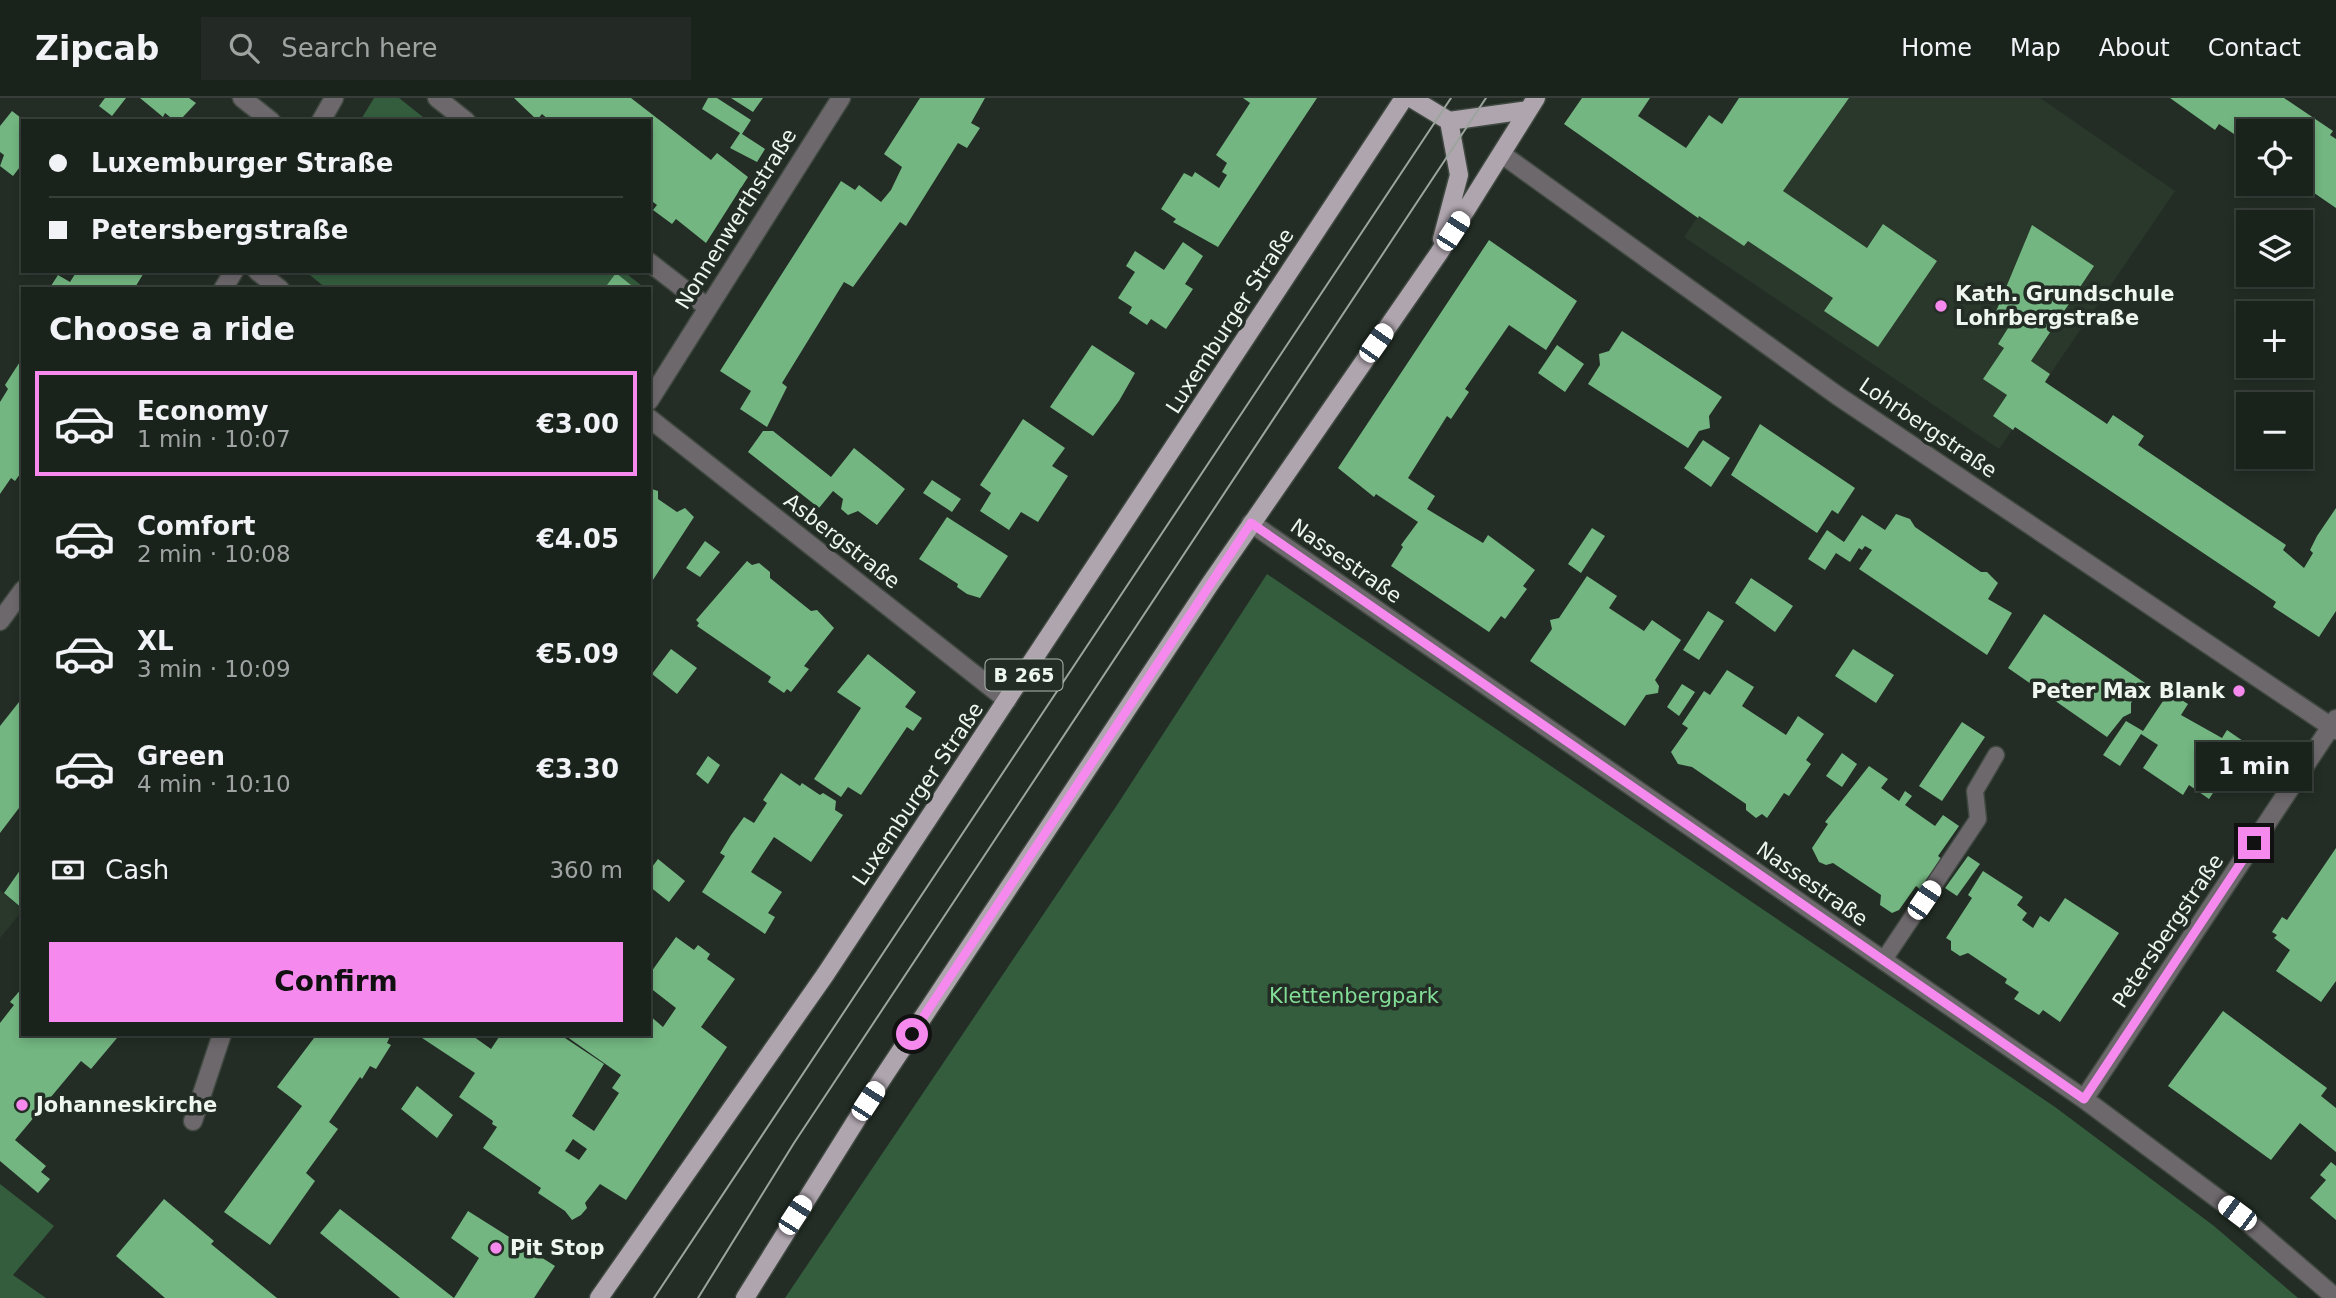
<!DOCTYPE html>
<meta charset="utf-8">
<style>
body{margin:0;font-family:"DejaVu Sans",sans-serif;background:#232a25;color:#f1f3f6;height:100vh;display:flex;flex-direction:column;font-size:26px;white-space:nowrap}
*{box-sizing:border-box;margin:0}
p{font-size:23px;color:#9fa4a3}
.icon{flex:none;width:38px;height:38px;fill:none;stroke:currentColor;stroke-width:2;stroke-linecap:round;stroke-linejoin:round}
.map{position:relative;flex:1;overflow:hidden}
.panel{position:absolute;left:21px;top:189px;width:630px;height:749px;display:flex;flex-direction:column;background:#1a221c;border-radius:0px;box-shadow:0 4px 10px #0003,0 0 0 2px #383f3b}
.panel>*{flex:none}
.top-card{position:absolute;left:21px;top:21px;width:630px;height:154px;border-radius:0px;box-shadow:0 4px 10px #0003,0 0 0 2px #383f3b;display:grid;align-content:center;height:154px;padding:0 28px;background:#1a221c}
.tools{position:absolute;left:2236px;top:21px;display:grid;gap:14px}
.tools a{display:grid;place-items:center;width:77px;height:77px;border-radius:0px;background:#1a221c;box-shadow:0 4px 10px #0003,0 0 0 2px #383f3b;font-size:35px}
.end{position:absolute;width:32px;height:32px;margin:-16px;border:9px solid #f589ee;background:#111;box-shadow:0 0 0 4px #111}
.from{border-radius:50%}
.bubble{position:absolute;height:49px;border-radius:0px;background:#1a221c;box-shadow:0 4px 10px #0003,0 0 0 2px #383f3b;font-size:23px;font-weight:800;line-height:49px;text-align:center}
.car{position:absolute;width:21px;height:42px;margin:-21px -10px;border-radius:9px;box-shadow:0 0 5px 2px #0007;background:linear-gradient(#fff 24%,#345 0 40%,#fff 0 76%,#345 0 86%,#fff 0)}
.top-card b{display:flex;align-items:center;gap:24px;height:66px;font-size:26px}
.top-card b+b{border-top:2px solid #383f3b}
.top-card i{width:18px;height:18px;background:#f1f3f6}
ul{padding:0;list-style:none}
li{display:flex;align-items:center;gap:21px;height:105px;margin:0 14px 10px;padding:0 14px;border:4px solid transparent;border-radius:0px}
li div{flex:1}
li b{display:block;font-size:26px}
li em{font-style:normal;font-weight:800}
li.selected{border-color:#f589ee}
li>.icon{width:63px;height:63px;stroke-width:1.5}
h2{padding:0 28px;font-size:32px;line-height:84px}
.pay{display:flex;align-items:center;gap:18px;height:77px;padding:0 28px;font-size:26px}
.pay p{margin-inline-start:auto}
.cta{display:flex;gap:14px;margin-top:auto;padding:14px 28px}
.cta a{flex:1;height:80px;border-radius:0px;background:#f589ee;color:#111;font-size:28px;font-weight:800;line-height:80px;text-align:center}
header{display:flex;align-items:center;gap:42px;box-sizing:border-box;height:98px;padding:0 35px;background:#1a221c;border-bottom:2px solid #383f3b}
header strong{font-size:33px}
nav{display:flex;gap:38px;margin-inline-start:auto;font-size:24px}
.search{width:490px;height:63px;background:#232a25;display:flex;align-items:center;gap:18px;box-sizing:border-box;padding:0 24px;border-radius:0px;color:#9fa4a3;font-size:26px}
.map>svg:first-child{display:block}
.built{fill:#29382b}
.green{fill:#335d3d}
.building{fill:#73b681;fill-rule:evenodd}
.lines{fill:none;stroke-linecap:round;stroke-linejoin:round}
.lane-casing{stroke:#404941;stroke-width:19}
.street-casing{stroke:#404941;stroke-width:21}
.primary-casing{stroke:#404941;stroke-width:21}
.lane{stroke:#6d686c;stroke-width:16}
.street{stroke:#6d686c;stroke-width:18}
.primary{stroke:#afa5ae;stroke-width:18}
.tram{stroke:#9ba49d;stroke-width:2}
.route{stroke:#f589ee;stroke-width:9}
.poi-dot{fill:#f589ee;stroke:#232d25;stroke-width:2.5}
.labels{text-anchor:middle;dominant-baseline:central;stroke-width:7;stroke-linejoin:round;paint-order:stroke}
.shield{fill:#232d25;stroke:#b2bab3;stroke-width:2}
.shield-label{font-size:19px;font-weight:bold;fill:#eff6f0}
.street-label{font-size:21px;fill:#eff6f0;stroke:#232d25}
.poi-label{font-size:21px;font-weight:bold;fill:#eff6f0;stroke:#232d25;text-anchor:start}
.park-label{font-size:21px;fill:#82dd96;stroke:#232d25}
</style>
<header>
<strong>Zipcab</strong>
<div class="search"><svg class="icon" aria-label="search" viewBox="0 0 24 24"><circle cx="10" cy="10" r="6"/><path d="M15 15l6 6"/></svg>Search here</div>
<nav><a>Home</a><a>Map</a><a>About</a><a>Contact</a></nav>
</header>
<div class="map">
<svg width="2336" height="1200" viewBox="0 0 2336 1200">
<rect width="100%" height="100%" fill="#232d25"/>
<path class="built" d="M1779,0H2040L2175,93L1999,351L1684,139Z
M0,792L23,812L0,840Z"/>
<path class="green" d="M374,0H399L428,23H360Z
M305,173H623L646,191H327Z
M1267,476L2055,1009L2214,1128L2298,1200H785L1117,707Z
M0,1086L54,1128L13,1177L46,1200H0Z"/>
<path class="building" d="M105,0H126L112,18L99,8Z
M140,0H189L196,5L182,20L186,23H175L165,15L163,19Z
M514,0H631L711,62L717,55L748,79L706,145L676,121L672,126L653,112L657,107L649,101V23H550L542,16L537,22Z
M708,0H717L751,22L742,36L765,51L757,64L730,50L740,35L702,11Z
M731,0H763L753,14Z
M920,0H985L971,25L980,30L967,50L958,45L906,128L900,124L853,189L844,184L782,285L787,289L767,329L740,311L751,293L720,273L841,83L855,92L859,87L881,104L891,92L902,69L884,56Z
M1243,0H1317L1218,149L1173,124L1176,121L1161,111L1184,75L1192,79L1195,74L1219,90L1227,77L1222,74L1227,65L1216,57L1250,5Z
M1582,0H1650L1638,18L1686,50L1709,17L1722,26L1739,0H1849L1783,93L1867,150L1883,126L1937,163L1878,249L1824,213L1833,200L1748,143L1744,148L1699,118L1698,120L1564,26Z
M2170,0H2284L2333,33L2330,37L2336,41V110L2301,86V33H2249V46L2219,26L2215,32Z
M12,13L25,23H23V65L13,78L0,68L4,57L0,54V28Z
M2032,127L2094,168L2031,263L2050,276L2045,284L2107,326L2113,317L2144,338L2138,347L2286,447L2283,452L2304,470L2313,455L2310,452L2317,438L2336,410V513L2319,539L2273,509L2276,504L2257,491L2015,329L2013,332L1993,318L2007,297L1983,281L2004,250L1998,246L2010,227L1995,216Z
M1489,142L1577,203L1546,252L1509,227L1465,291L1469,294L1451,321L1447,318L1408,380L1435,398L1427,411L1483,445L1488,437L1535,472L1523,488L1527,491L1505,521L1501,518L1489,534L1391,468L1403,449L1401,447L1418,424L1376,396L1374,399L1338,370Z
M1183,144L1203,158L1185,186L1193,191L1166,231L1151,221L1147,227L1129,215L1132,209L1118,200L1135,174L1126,168L1135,153L1164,172Z
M77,173H145L134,191H49L58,177L70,184Z
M616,175L636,191H604Z
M1622,233L1722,299L1709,318L1710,330L1699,333L1688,350L1588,286L1600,267L1599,256L1609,253Z
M1092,247L1135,275L1119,303L1093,338L1050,309Z
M1557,247L1584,266L1565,294L1538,275Z
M23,259V372L15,383L11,380L0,396V304L8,291L5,287Z
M1023,321L1065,350L1052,368L1068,378L1038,424L1021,414L1009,432L980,413L991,395L980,387Z
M1760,326L1855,390L1838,416L1832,412L1817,435L1731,377Z
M763,333H773L831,379L854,350L905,391L877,427L858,413L848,417L841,411L843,401L833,393L819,410L748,354Z
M1703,342L1730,360L1711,389L1684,370Z
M932,382L961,401L952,414L923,395Z
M649,390L658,393V401L677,414L685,410L694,419L649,488Z
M1896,416L1910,421L1915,429L1981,474H1987L1998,485L1988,501L2012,515L1987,557L1859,471L1872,452L1865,448L1862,452L1859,450L1850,464L1836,455L1825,472L1808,461L1827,432L1844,444L1862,417L1885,432Z
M947,419L1008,458L980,500L967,496L957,489L958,486L919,461Z
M1592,430L1605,438L1581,475L1568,466Z
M705,443L720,454L700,479L686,470Z
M747,463L752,467L759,465L770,474V480L811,513L817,512L834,530L804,568L809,571L791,594L787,591L784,595L768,584L771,579L697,528L699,525L696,522Z
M1587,478L1617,498L1609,510L1644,533L1652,522L1681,542L1655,582L1659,588L1658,595L1646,597L1625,628L1530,563L1552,531L1550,522L1559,520Z
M1751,480L1793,508L1775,534L1735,505Z
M1708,513L1724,523L1699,562L1683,552Z
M2044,516L2145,585L2131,605V615L2123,619L2107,639L2008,570Z
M671,551L697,570L677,596L652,576Z
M1853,551L1894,577L1876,605L1835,578Z
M868,556L916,594L905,609L922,620L913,633L907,629L861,697L848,689L841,699L814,681L861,610L837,594Z
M1727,572L1754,589L1742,608L1786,637L1798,618L1824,636L1806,662L1811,666L1789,698L1784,695L1767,720L1762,716L1756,720L1746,712V706L1692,669L1678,666L1671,654L1688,630L1682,626L1704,593L1710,597Z
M1682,586L1695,594L1679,618L1667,609Z
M2169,594L2188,606L2181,617L2222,640L2227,632L2243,643L2238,650L2241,653L2209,701L2189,687L2183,697L2143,670L2158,647L2141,636L2120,668L2103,657L2126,623L2143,633Z
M23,599V712L19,710L0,735V628Z
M1962,624L1985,639L1942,703L1919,688Z
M1842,655L1857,666L1842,689L1826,678Z
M708,658L720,667L708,686L696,676Z
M1869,668L1888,681L1881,690L1899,703L1905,693L1912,698L1905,707L1935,728L1943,717L1959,728L1938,758L1943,762L1921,792L1916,788L1899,812L1892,815L1880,807L1881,797L1833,765L1826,767L1819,764L1812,750L1828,726L1825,724Z
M781,675L800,688L802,685L820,697L823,695L836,703L835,712L843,717L811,764L774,739L762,757L751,774L782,794L768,815L775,819L765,836L702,794L725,758L720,755L731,737L744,719L754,725L767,705L763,702Z
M2336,750V883L2321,904L2276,873L2290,852L2274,840L2277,837L2272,834L2282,819L2287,822Z
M1968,758L1980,766L1957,798L1945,790Z
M658,761L685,783L669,804L649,788V773Z
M23,768V811L4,795Z
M1983,773L2023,799L2017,807L2027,815L2022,822L2033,830L2040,818L2049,824L2065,800L2119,835L2060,924L2043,912L2039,917L2014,901L2019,894L2005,885L2007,881L1968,855L1960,858L1951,852V843L1946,840L1972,800L1968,797Z
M676,839L694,852L698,847L710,856L707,861L735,881L701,929L727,949L626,1102L600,1086L585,1105L587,1110L581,1117L572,1122L565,1113L538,1095L541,1090L483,1050L497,1029L492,1026L493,1023L459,999L475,975L416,936H470L491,951L501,936H559L604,966L572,1018L594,1033L619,995L612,990L621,977L563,936H649V917L663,929L676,910L649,889V877ZM573,1041L587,1051L579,1062L565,1053Z
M23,889V936H113L117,940L91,971L81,963L15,1042L46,1068L41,1074L50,1081L38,1095L0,1063V925L14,907L10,904Z
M2223,913L2327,990L2321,998L2336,1010V1054L2300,1025L2271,1062L2168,988Z
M317,936H391L387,945L391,947L376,971L370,968L362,981L360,979L329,1024L338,1031L306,1075L315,1083L270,1147L224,1114L302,1008L277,989Z
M417,988L453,1017L437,1040L401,1011Z
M2331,1064L2336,1068V1122L2310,1100L2326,1082L2320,1077Z
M164,1101L214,1143L211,1146L277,1200H165L116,1158Z
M340,1111L454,1200L479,1160L451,1140L468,1113L555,1168L534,1200H400L320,1135Z"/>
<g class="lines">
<defs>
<path id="lane" d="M1883,863L1978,721L1975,693L1996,657"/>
<path id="street" d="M242,0L271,23
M437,0L466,23
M321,23L334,0
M1503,57L1838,298L2336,632
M649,164L707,209
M257,173L280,191
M223,191L234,173
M649,303L841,0
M649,320L1007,602
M1251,425L2084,1001L2237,1115L2336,1200
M0,523L23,492
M2084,1001L2336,621
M193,1023L222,936"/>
<path id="primary" d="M1411,0L1449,23L1459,77L1442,141
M1449,23L1528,12
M599,1200L825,877L1404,0
M745,1200L882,981L1210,486L1439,155L1536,0"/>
</defs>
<use href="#lane" class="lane-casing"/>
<use href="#street" class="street-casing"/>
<use href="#primary" class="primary-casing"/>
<use href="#lane" class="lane"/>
<use href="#street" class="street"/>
<use href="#primary" class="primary"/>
<path class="tram" d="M654,1200L1451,0
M698,1200L794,1045L1486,0"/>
</g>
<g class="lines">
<path class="route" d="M912,936L1251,425L2084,1001L2254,745"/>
</g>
<g class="poi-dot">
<circle cx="1941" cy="208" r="7"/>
<circle cx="2239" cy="593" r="7"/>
<circle cx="22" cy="1007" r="7"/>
<circle cx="496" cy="1150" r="7"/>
</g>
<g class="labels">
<rect class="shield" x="985.5" y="561.5" width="77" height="31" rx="5"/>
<g class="shield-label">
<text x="1024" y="577">B 265</text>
</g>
<g class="street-label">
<text transform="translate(736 121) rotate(-58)">Nonnenwerthstraße</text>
<text transform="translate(1230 223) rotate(-57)">Luxemburger Straße</text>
<text transform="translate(1928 330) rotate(34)">Lohrbergstraße</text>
<text transform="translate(842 443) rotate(38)">Asbergstraße</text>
<text transform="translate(1346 463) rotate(35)">Nassestraße</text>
<text transform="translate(918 696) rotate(-56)">Luxemburger Straße</text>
<text transform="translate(1812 786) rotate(35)">Nassestraße</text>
<text transform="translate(2168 833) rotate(-56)">Petersbergstraße</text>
</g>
<g class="poi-label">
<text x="1955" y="196">Kath. Grundschule<tspan x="1955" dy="24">Lohrbergstraße</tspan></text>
<text x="2225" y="593" text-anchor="end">Peter Max Blank</text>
<text x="36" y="1007">Johanneskirche</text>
<text x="510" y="1150">Pit Stop</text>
</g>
<g class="park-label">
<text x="1354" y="898">Klettenbergpark</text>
</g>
</g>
</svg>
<div class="tools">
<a><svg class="icon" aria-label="locate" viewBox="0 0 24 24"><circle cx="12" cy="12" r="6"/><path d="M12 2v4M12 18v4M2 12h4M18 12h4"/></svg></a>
<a><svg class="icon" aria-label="layers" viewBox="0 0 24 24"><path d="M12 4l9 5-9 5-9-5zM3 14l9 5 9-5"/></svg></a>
<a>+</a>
<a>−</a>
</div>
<i class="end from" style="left:912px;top:936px"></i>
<i class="end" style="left:2254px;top:745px"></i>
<div class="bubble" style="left:2196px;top:644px;width:116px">1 min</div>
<i class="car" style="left:1453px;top:133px;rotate:33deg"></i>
<i class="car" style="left:1376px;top:245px;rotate:35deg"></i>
<i class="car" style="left:1924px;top:802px;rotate:34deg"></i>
<i class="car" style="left:868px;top:1003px;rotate:33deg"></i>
<i class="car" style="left:2237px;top:1115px;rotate:307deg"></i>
<i class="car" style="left:795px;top:1117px;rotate:33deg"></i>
<div class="top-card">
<b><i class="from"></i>Luxemburger Straße</b>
<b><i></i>Petersbergstraße</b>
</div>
<section class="panel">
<h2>Choose a ride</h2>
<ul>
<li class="selected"><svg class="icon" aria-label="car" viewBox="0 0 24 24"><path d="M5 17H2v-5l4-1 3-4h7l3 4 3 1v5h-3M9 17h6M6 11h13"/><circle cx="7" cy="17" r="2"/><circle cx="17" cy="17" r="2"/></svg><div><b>Economy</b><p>1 min · 10:07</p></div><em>€3.00</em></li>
<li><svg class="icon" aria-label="car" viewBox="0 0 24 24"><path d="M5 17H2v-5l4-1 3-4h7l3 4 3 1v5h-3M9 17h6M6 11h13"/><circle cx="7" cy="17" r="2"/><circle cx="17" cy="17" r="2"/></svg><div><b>Comfort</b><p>2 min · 10:08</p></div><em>€4.05</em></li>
<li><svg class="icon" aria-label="car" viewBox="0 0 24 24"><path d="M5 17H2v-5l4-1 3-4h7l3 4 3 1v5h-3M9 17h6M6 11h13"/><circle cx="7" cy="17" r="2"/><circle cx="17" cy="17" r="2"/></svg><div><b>XL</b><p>3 min · 10:09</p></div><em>€5.09</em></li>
<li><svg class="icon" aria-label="car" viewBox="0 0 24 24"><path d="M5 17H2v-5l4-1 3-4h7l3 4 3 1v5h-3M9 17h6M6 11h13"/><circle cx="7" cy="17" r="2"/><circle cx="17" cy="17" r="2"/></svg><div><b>Green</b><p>4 min · 10:10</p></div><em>€3.30</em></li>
</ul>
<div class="pay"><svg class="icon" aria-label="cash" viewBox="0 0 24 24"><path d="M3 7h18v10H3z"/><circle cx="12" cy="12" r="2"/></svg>Cash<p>360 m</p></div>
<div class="cta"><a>Confirm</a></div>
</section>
</div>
